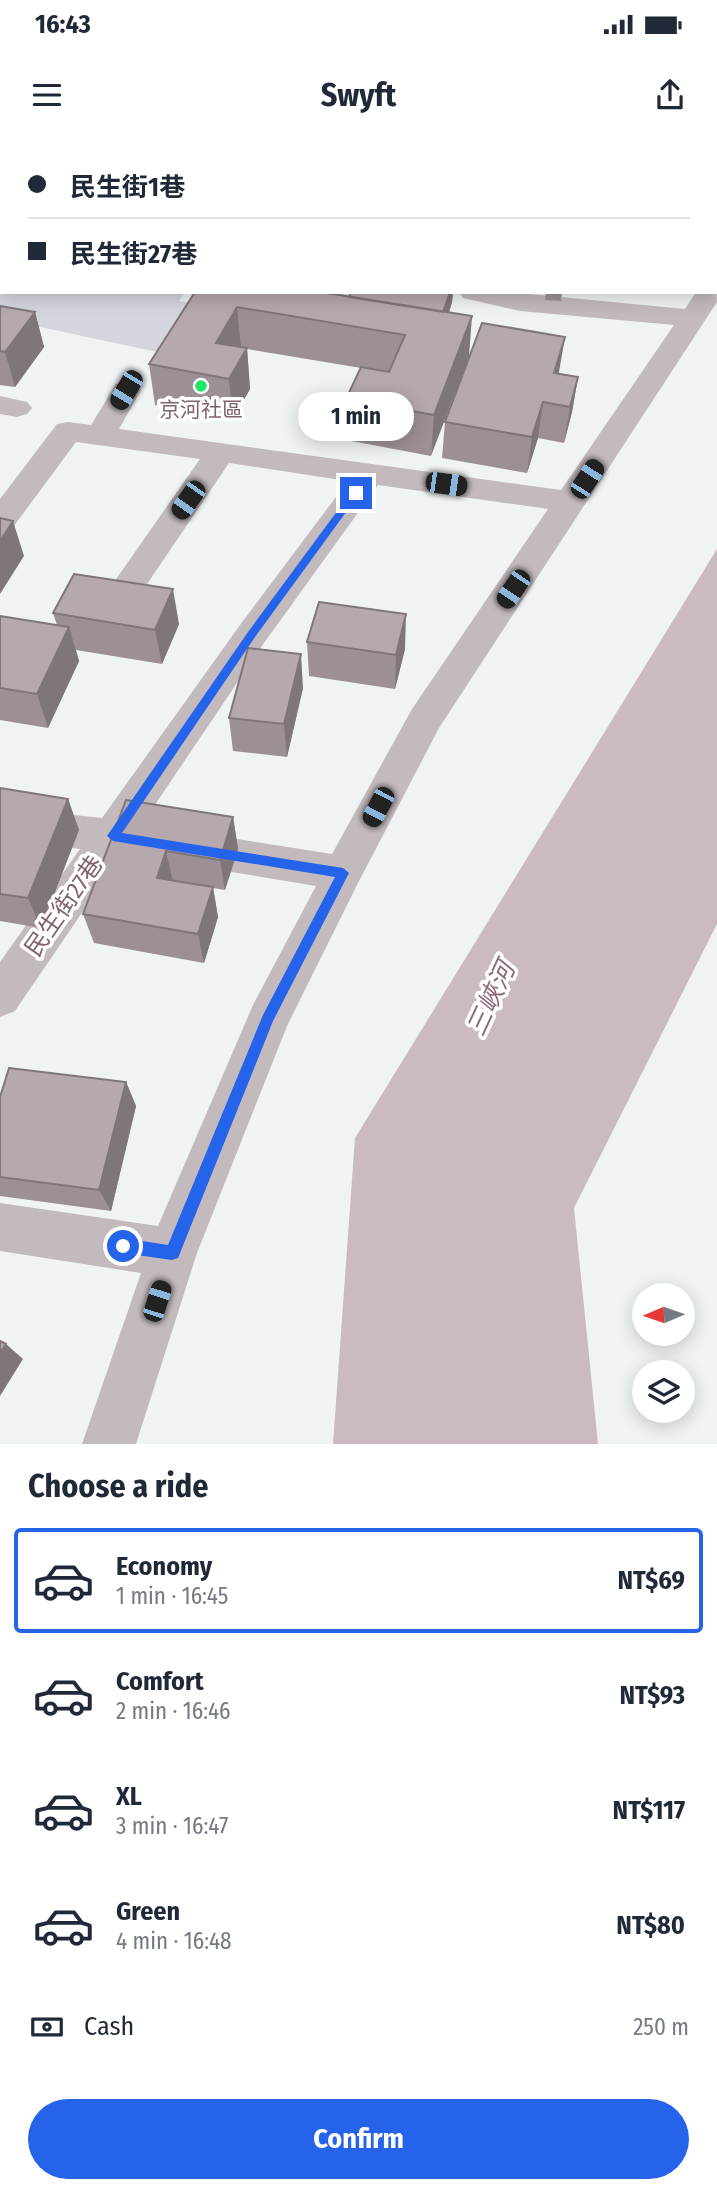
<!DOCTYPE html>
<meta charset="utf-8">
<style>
body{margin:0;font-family:"Fira Sans Condensed","Noto Sans TC",sans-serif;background:#f2f2f3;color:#1f2937;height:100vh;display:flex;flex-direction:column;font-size:26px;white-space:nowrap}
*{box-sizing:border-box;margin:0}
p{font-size:23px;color:#747a83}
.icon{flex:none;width:38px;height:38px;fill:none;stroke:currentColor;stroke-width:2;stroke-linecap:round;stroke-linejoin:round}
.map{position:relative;height:1304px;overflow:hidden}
.side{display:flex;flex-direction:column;background:#fff;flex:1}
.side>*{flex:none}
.top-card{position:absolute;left:0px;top:0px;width:718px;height:154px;box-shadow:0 4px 18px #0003;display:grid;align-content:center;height:154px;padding:0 28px;background:#fff}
.needle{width:46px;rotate:268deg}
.buttons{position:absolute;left:632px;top:1143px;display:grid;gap:14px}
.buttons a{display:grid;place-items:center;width:63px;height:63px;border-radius:50%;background:#fff;box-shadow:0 4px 18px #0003;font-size:35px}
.end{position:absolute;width:32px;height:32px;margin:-16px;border:9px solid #2563eb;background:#fff;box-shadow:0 0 0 4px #fff}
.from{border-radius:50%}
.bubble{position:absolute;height:49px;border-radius:24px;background:#fff;box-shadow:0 4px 18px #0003;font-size:23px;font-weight:700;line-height:49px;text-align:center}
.car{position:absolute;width:21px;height:42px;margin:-21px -10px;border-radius:9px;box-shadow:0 0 5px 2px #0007;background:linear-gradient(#222 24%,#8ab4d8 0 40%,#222 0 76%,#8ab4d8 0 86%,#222 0)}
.top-card b{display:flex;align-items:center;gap:24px;height:66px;font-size:26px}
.top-card b+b{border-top:2px solid #e0e1e3}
.top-card i{width:18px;height:18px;background:#1f2937}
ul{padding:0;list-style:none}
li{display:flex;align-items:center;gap:21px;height:105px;margin:0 14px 10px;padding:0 14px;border:4px solid transparent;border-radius:7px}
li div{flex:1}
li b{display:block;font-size:26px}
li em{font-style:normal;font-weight:700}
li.active{border-color:#2563eb}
li>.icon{width:63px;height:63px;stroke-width:1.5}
h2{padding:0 28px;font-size:32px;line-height:84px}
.pay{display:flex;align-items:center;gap:18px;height:77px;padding:0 28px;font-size:26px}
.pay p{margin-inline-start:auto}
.primary-button{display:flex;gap:14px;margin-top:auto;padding:14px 28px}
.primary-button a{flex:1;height:80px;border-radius:42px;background:#2563eb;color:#fff;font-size:28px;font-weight:700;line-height:80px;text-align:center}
.status{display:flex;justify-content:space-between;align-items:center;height:49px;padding:0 35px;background:#fff;direction:ltr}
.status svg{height:19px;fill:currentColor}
header{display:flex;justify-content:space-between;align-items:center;height:91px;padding:0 28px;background:#fff;font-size:32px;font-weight:700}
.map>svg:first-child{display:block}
.green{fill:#d4d6de}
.water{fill:#cbbac4}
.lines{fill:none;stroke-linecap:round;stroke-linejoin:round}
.minor{fill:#c3babd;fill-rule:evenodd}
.wall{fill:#9c9096}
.shaded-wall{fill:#7f767a}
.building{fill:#b5a8ae;stroke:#7f767a;stroke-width:2}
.route{fill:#2563eb}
.poi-dot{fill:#1ee667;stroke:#fff;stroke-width:2.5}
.labels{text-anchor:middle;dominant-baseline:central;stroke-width:7;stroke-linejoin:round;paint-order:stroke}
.far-poi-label{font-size:21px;fill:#81626f;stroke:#fff}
.street-label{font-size:24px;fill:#81626f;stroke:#fff}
.water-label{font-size:26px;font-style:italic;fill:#8d677e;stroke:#fff}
</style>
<div class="status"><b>16:43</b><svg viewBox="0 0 49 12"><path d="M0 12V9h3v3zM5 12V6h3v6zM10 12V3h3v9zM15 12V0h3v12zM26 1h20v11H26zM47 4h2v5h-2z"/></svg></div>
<header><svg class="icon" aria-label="menu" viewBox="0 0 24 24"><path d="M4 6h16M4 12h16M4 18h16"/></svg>Swyft<svg class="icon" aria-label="share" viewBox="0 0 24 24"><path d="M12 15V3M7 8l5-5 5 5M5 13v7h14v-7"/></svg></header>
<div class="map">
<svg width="717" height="1304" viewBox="0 0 717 1304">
<rect width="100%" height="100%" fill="#f0f3f4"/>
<path class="green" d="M0,129L2,152H185L179,161L211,166L171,215L12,181L0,197Z"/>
<path class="water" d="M717,409V784L574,1068L598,1304H333L355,998Z"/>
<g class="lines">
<path class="minor" d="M116,0H140V2H116Z
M0,110H2V126H0Z
M716,145L717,162L439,588L357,745L287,886L197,1113L136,1304H82L141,1133L0,1111V1063L158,1086L253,865L316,746L122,714L15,871L0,877V822L80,709L0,699V667L102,678L240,485L348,341L229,323L120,484L108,487L96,484L91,475L200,319L76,302L11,390L0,393V359L57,284L68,282L91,285L116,244L126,241L136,244L141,250L119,289L561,350L674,185L520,171L463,158L459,152H508L685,169L696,152H716ZM378,345L548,369L412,569L332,714L142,684L264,503Z
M0,256L27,262L32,268L27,274L17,277L0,274Z"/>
</g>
<path class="wall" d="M195,152L349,157L351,152H453L452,162L449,173L431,316L346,300V259L361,228L247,209L250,249L233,279L155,265L149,224Z
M546,152H562L561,161L545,160Z
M0,166L35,172L44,207L15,247L0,245Z
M559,234L578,237L572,272L564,303L538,298L527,333L442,318L445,282Z
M53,473L179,484L162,524L76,510L79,521L48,588L0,580V476L57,485Z
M307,502L405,509L395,549L309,536Z
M303,548L287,617L233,611L229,578Z
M0,648L68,659L79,690L41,788L0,781Z
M126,660L233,677L238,709L225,750L213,748L218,777L204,823L94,803L83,774Z
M126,942L136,966L111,1071L0,1056V957Z"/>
<path class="shaded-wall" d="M450,152H453L452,162L440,199L442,176Z
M237,167L241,208L216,203Z
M35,172L44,207L15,247L5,212Z
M472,176L469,217L431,316L434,275Z
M565,197L559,232L550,264L554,233Z
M247,208L250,249L233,279L229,239Z
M578,237L572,272L564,303L570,267Z
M543,262L538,298L527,333L532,297Z
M13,381L24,416L0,454V401Z
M173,449L179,484L162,524L155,490Z
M406,474L405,509L395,549L396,515Z
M69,487L79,521L48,588L37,554Z
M301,514L303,548L287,617L284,584Z
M68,659L79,690L41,788L28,758Z
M233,677L238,709L225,750L220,720Z
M166,711L173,742L157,738Z
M213,747L218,777L204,823L198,794Z
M126,942L136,966L111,1071L99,1050Z
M6,1204L23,1219L0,1256V1213Z"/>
<path class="building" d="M195,152H321L472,176L434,275L346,259L361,227L389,232L405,195L237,167L216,203L247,208L229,239L149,224Z
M351,152H450L443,172L349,157Z
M0,166L35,172L5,212L0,211Z
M482,183L565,197L554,233L578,237L570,267L543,262L532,297L445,282Z
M0,378L13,381L0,401Z
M74,434L173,449L155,490L53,473Z
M319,462L406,474L396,515L307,502Z
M0,476L69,487L37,554L0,548Z
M248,508L301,514L284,584L229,578Z
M0,648L68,659L28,758L0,754Z
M126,660L233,677L220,720L166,711L157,738L213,747L198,794L83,774Z
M9,928L126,942L99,1050L0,1037V957Z
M0,1201L6,1204L0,1213Z"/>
<path class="route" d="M352,351L360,353L255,497L122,693L343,728L349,733L273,881L178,1118L172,1120L123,1113L118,1111L116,1106L118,1101L123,1098L168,1105L263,875L335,737L113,701L107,696L248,492Z"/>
<circle class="poi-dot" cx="201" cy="246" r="7"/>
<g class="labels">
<g class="far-poi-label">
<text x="201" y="270">京河社區</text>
</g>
<g class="street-label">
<text transform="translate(64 766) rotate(-55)">民生街27巷</text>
</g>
<g class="water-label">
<text transform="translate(491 859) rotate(-65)">三峽河</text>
</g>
</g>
</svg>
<div class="buttons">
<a><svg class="needle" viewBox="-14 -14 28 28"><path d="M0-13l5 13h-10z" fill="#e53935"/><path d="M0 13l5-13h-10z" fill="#747a83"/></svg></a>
<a><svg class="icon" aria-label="layers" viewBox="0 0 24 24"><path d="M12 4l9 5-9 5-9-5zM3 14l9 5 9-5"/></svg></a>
</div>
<i class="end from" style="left:123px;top:1106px"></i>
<i class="end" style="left:356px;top:353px"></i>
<div class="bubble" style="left:298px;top:252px;width:116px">1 min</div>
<i class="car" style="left:126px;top:250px;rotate:211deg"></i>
<i class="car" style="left:587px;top:339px;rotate:33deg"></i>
<i class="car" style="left:446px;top:344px;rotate:98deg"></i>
<i class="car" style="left:188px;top:360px;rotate:215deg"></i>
<i class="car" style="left:513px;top:449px;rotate:214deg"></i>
<i class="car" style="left:378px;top:667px;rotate:208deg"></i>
<i class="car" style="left:157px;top:1161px;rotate:18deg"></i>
<div class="top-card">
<b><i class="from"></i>民生街1巷</b>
<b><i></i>民生街27巷</b>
</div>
</div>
<section class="side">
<h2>Choose a ride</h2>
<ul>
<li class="active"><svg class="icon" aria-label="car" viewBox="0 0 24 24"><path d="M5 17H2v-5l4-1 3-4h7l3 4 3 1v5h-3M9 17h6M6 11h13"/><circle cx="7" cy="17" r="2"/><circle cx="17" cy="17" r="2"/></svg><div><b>Economy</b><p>1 min · 16:45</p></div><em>NT$69</em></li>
<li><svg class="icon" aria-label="car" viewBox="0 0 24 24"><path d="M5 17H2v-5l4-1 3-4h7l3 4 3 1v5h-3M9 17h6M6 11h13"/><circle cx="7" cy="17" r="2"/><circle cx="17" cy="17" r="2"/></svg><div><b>Comfort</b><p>2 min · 16:46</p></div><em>NT$93</em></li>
<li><svg class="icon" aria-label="car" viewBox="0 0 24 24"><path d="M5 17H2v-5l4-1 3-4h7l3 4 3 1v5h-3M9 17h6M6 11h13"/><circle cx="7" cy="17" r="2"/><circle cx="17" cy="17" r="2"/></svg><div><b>XL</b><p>3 min · 16:47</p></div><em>NT$117</em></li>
<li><svg class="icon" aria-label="car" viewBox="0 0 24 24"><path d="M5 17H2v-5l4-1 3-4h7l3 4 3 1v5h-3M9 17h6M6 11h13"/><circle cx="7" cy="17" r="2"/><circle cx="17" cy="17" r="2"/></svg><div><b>Green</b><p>4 min · 16:48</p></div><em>NT$80</em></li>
</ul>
<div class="pay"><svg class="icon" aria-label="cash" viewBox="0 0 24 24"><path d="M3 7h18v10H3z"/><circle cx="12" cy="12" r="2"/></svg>Cash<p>250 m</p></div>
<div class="primary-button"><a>Confirm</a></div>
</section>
